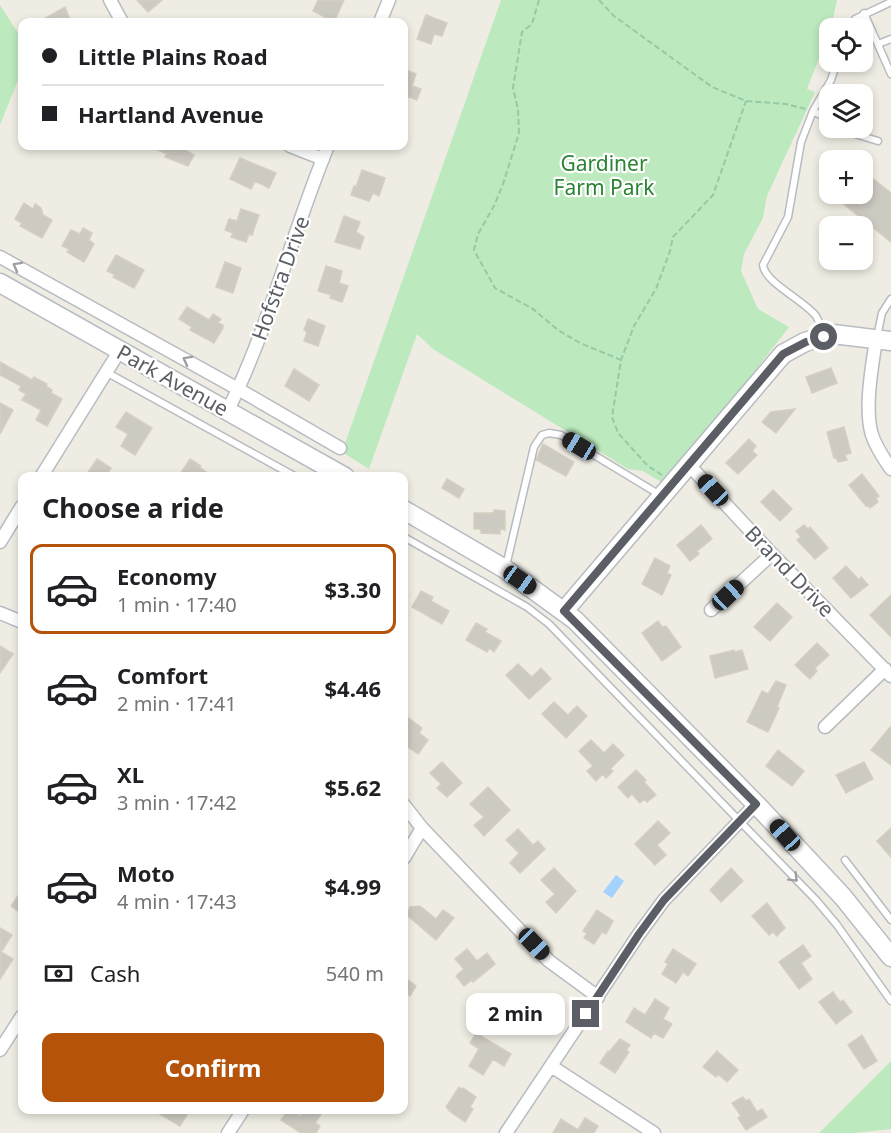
<!DOCTYPE html>
<meta charset="utf-8">
<style>
body{margin:0;font-family:"Noto Sans",sans-serif;background:#f6f6f6;color:#202124;height:100vh;display:flex;flex-direction:column;font-size:22px;white-space:nowrap}
*{box-sizing:border-box;margin:0}
p{font-size:20px;color:#757577}
.icon{flex:none;width:33px;height:33px;fill:none;stroke:currentColor;stroke-width:2;stroke-linecap:round;stroke-linejoin:round}
.map{position:relative;flex:1;overflow:hidden}
.panel{position:absolute;left:18px;top:472px;width:390px;height:642px;display:flex;flex-direction:column;background:#fff;border-radius:12px;box-shadow:0 3px 9px #0003}
.panel>*{flex:none}
.guide{position:absolute;left:18px;top:18px;width:390px;height:132px;border-radius:12px;box-shadow:0 3px 9px #0003;display:grid;align-content:center;height:132px;padding:0 24px;background:#fff}
.controls{position:absolute;left:819px;top:18px;display:grid;gap:12px}
.controls a{display:grid;place-items:center;width:54px;height:54px;border-radius:12px;background:#fff;box-shadow:0 3px 9px #0003;font-size:30px}
.end{position:absolute;width:27px;height:27px;margin:-14px;border:8px solid #5b5f65;background:#fff;box-shadow:0 0 0 3px #fff}
.from{border-radius:50%}
.bubble{position:absolute;height:42px;border-radius:12px;background:#fff;box-shadow:0 3px 9px #0003;font-size:20px;font-weight:700;line-height:42px;text-align:center}
.car{position:absolute;width:18px;height:36px;margin:-18px -9px;border-radius:8px;box-shadow:0 0 4px 2px #0007;background:linear-gradient(#222 24%,#8ab4d8 0 40%,#222 0 76%,#8ab4d8 0 86%,#222 0)}
.guide b{display:flex;align-items:center;gap:21px;height:57px;font-size:22px}
.guide b+b{border-top:2px solid #e0e0e0}
.guide i{width:15px;height:15px;background:#202124}
ul{padding:0;list-style:none}
li{display:flex;align-items:center;gap:18px;height:90px;margin:0 12px 9px;padding:0 12px;border:3px solid transparent;border-radius:12px}
li div{flex:1}
li b{display:block;font-size:22px}
li em{font-style:normal;font-weight:700}
li.selected{border-color:#b45309}
li>.icon{width:54px;height:54px;stroke-width:1.5}
h2{padding:0 24px;font-size:27px;line-height:72px}
.pay{display:flex;align-items:center;gap:15px;height:66px;padding:0 24px;font-size:22px}
.pay p{margin-inline-start:auto}
.cta{display:flex;gap:12px;margin-top:auto;padding:12px 24px}
.cta a{flex:1;height:69px;border-radius:12px;background:#b45309;color:#fff;font-size:24px;font-weight:700;line-height:69px;text-align:center}
.map>svg:first-child{display:block}
.green{fill:#bde9bf}
.water{fill:#a3d2ff}
.building{fill:#cccac1;stroke:#d4cfc0;stroke-width:1.5}
.lines{fill:none;stroke-linecap:round;stroke-linejoin:round}
.lane-casing{stroke:#b8bbc0;stroke-width:9}
.street-casing{stroke:#b8bbc0;stroke-width:15}
.secondary-casing{stroke:#b8bcc2;stroke-width:21}
.path{stroke:#95caa6;stroke-width:2;stroke-dasharray:6 3;stroke-linecap:butt}
.lane{stroke:#fff;stroke-width:6}
.street{stroke:#fff;stroke-width:12}
.secondary{stroke:#fff;stroke-width:18}
.oneway{stroke:#9d9fa3}
.route{stroke:#5b5f65;stroke-width:8}
.labels{text-anchor:middle;dominant-baseline:central;stroke-width:4.5;stroke-linejoin:round;paint-order:stroke}
.park-label{font-size:21px;fill:#2c8334;stroke:#fff}
.street-label{font-size:21px;fill:#5b5f65;stroke:#fff}
</style>
<div class="map">
<svg width="891" height="1133" viewBox="0 0 891 1133">
<rect width="100%" height="100%" fill="#efede3"/>
<path class="green" d="M501,0H837L831,28L807,89L815,92L767,196L763,218L744,254L741,271L758,309L789,327L666,485L643,471L628,469L433,349L417,334L369,469L342,452Z
M0,5L22,39V70L0,125Z
M891,1061V1129L854,1133H819Z"/>
<path class="water" d="M616,875L624,881L612,898L603,892Z"/>
<path class="building" d="M137,0H162L148,12Z
M318,0H344L334,22L313,11Z
M65,7L71,22H59L58,20L53,22H43L42,20Z
M426,15L447,23L442,36L434,34L431,44L417,39Z
M404,69L416,74L412,86L421,89L417,100L408,96L404,105Z
M150,146H188L185,150L194,155L188,166L165,157L167,154Z
M240,158L276,173L269,188L255,181L251,189L230,179Z
M362,170L385,178L379,196L373,193L369,201L351,195L354,186L356,187Z
M862,170L891,193V242L831,194H862Z
M24,203L33,209L35,204L41,208L43,215L52,220L42,238L20,226L22,223L15,219Z
M241,209L259,215L252,235L249,234L246,242L231,237L233,233L225,230L229,219L237,221Z
M344,216L360,222L356,232L364,237L360,249L335,242Z
M83,228L92,233L89,240L94,244L84,262L67,252L69,249L62,246L71,230L80,234Z
M116,255L144,270L134,288L113,277L115,275L107,271Z
M225,262L241,268L233,293L216,287Z
M326,266L342,271L339,283L348,286L342,302L330,298L331,295L318,291Z
M187,307L209,320L213,314L221,319L218,323L223,325V328L214,343L190,330L192,327L179,319Z
M308,319L325,326L318,346L304,341L307,332L304,330Z
M0,362L32,380L34,377L47,384L46,386L52,390L51,393L62,399L47,426L36,420L41,410L22,400L26,394L19,390L21,386L0,375Z
M831,368L837,383L812,393L806,377Z
M294,369L319,385L309,401L285,386Z
M0,403L13,410L0,434Z
M795,409L776,433L762,422L771,412Z
M126,412L152,428L135,455L121,446L128,434L116,427Z
M844,427L851,453L845,455L847,460L838,462L836,457L834,458L827,432Z
M749,439L756,446L752,451L757,455L738,474L726,463Z
M543,444L574,462L566,476L536,460Z
M97,459L111,468L106,477H85Z
M190,459L201,466L200,468L214,477H178Z
M862,474L879,496L876,498L878,502L870,508L868,505L866,506L849,485Z
M447,479L464,489L459,498L442,488Z
M773,490L792,509L780,521L761,502Z
M494,510L505,511V530L500,529V534L481,533V529H474V513H494Z
M701,525L712,539L697,551L699,554L690,561L677,545Z
M804,525L808,529L810,527L828,548L815,559L797,540L801,537L796,531Z
M655,558L670,566L667,573L671,575L662,595L642,584Z
M846,566L859,580L861,577L868,585L851,598L833,578Z
M421,591L433,597L431,601L449,611L442,624L412,607Z
M891,595V637L870,615Z
M777,603L792,617L770,641L754,627Z
M658,621L662,627L666,626L681,647L662,661L642,633Z
M476,623L487,629L485,632L501,641L494,652L489,648L487,652L466,640Z
M817,643L829,655L815,668L817,671L810,679L795,665Z
M0,646L13,654L0,673Z
M734,650L735,652L742,650L748,669L715,678L710,656Z
M518,664L532,677L541,668L551,679L529,699L506,675Z
M776,681L786,685L777,707L779,708L768,732L747,722L762,691L768,694Z
M554,702L568,715L577,706L587,716L566,738L542,714Z
M407,717L422,728L419,733L428,740L418,754L404,744V722Z
M891,726V765L871,750Z
M591,740L604,753L613,744L624,755L610,769L613,771L606,778L603,774L596,781L587,771L593,766L579,751Z
M778,750L804,771L792,786L766,766Z
M442,762L462,783L447,797L437,788L441,784L430,773Z
M864,762L873,779L846,793L836,775Z
M636,770L646,780L644,782L656,795L647,802L644,799L640,803L632,794L628,798L618,787Z
M488,787L510,810L484,836L474,825L484,817L470,804Z
M658,821L670,833L657,845L666,855L655,865L635,844Z
M891,828V857L877,841Z
M518,829L533,845L538,841L545,849L520,873L510,863L519,853L506,840Z
M554,868L576,891L556,913L546,902L555,894L541,880Z
M731,868L743,881L721,902L710,890Z
M22,890V914L11,906Z
M767,903L785,928L777,936L773,932L769,935L752,916Z
M420,906L436,919L443,910L454,918L436,940L407,915L410,907Z
M597,910L613,921L606,934L602,932L594,944L584,938L587,933L583,931Z
M0,928L12,935L1,952L13,959L0,979Z
M803,945L811,956L801,963L812,979L799,989L779,962Z
M467,949L477,961L487,953L495,964L473,982L472,980L464,986L456,976L464,969L455,959Z
M673,949L696,964L688,976L683,972L676,983L662,974L668,964L665,962Z
M404,977L416,986L410,996L404,991Z
M833,992L840,1002L843,1000L852,1012L836,1024L819,1002Z
M525,996L542,1008L535,1018L532,1016L523,1030L508,1021Z
M655,999L669,1008L663,1019L672,1024L663,1038L654,1033L651,1038L626,1022L634,1008L645,1015Z
M476,1033L511,1054L504,1066L493,1059L483,1075L469,1066L479,1049L470,1043Z
M862,1035L877,1061L864,1069L848,1045Z
M620,1039L630,1045L626,1050L629,1052L615,1073L600,1063L608,1051L609,1052Z
M717,1051L738,1070L727,1082L718,1074L716,1077L703,1067Z
M459,1087L462,1089L463,1088L476,1097L470,1107L473,1109L465,1122L448,1110L449,1109L446,1107Z
M743,1097L746,1101L749,1099L757,1112L762,1109L767,1117L746,1130L738,1118L741,1116L732,1103Z
M153,1110H178L187,1115L180,1126Z
M288,1110L300,1116L304,1110H324L315,1123L320,1126L316,1133H301L281,1120Z
M585,1118L598,1126L594,1133H553L561,1119L578,1130Z"/>
<g class="lines">
<defs>
<path id="lane" d="M864,13L891,74
M849,28L855,19L891,2
M878,44L891,39
M813,111L830,120
M842,128L855,134L878,141
M823,333C821,328 819,321 816,316C804,300 765,283 763,265L788,217L801,142L813,111L831,80L837,62
M877,337L882,313L891,299
M106,372L296,477
M404,537L527,607L549,624L816,900L837,925L891,1001
M506,566L534,447L542,435L549,433L561,435L660,495
M845,860L891,920"/>
<path id="street" d="M110,0L122,22
M380,22L389,0
M290,146L323,159
M0,257L238,389L340,448
M876,340C872,366 864,409 872,435C876,447 884,459 891,469
M228,410C270,325 292,233 328,146
M689,465L772,554L891,676
M41,477L120,350
M0,542L22,506
M711,610L772,554
M0,613L22,622
M825,727L885,669
M404,805L422,828L549,961L598,997
M404,858L422,828
M0,1050L22,1016
M551,1066L654,1133
M228,1133L243,1110
M506,1133L639,934L664,900L756,804"/>
<path id="secondary" d="M0,283L345,477
M404,510L505,569L575,620L756,804L843,897L891,957
M564,611L783,354L805,342L833,334L891,341"/>
</defs>
<use href="#lane" class="lane-casing"/>
<use href="#street" class="street-casing"/>
<use href="#secondary" class="secondary-casing"/>
<path class="path" d="M539,0L532,24L522,32L513,88L518,109L519,133L503,184L494,206L478,234L474,250L495,288L533,309L558,330L580,343L621,360
M599,0L614,16L712,87L746,101L786,104L806,109
M662,475L648,466L618,433L612,417L621,360L634,326L656,289L670,251L673,237L713,195L746,101"/>
<use href="#lane" class="lane"/>
<use href="#street" class="street"/>
<use href="#secondary" class="secondary"/>
</g>
<defs><path id="oneway-chevron" d="M-2-3.5L2.5 0L-2 3.5" fill="none" stroke-width="1.6" stroke-linecap="round" stroke-linejoin="round" transform="scale(1.5)"/></defs>
<g class="oneway">
<use href="#oneway-chevron" transform="translate(17 266) rotate(-151)"/>
<use href="#oneway-chevron" transform="translate(187 360) rotate(-151)"/>
<use href="#oneway-chevron" transform="translate(794 878) rotate(45)"/>
</g>
<g class="lines">
<path class="route" d="M586,1014L639,934L664,900L756,804L564,611L783,354L806,342L824,337"/>
</g>
<g class="labels">
<g class="park-label">
<text x="604" y="163">Gardiner<tspan x="604" dy="24">Farm Park</tspan></text>
</g>
<g class="street-label">
<text transform="translate(280 278) rotate(-70)">Hofstra Drive</text>
<text transform="translate(173 380) rotate(29)">Park Avenue</text>
<text transform="translate(790 571) rotate(46)">Brand Drive</text>
</g>
</g>
</svg>
<div class="controls">
<a><svg class="icon" aria-label="locate" viewBox="0 0 24 24"><circle cx="12" cy="12" r="6"/><path d="M12 2v4M12 18v4M2 12h4M18 12h4"/></svg></a>
<a><svg class="icon" aria-label="layers" viewBox="0 0 24 24"><path d="M12 4l9 5-9 5-9-5zM3 14l9 5 9-5"/></svg></a>
<a>+</a>
<a>−</a>
</div>
<i class="end from" style="left:824px;top:337px"></i>
<i class="end" style="left:586px;top:1014px"></i>
<div class="bubble" style="left:466px;top:993px;width:99px">2 min</div>
<i class="car" style="left:579px;top:446px;rotate:301deg"></i>
<i class="car" style="left:713px;top:490px;rotate:317deg"></i>
<i class="car" style="left:520px;top:580px;rotate:125deg"></i>
<i class="car" style="left:728px;top:595px;rotate:47deg"></i>
<i class="car" style="left:785px;top:835px;rotate:318deg"></i>
<i class="car" style="left:534px;top:944px;rotate:136deg"></i>
<div class="guide">
<b><i class="from"></i>Little Plains Road</b>
<b><i></i>Hartland Avenue</b>
</div>
<section class="panel">
<h2>Choose a ride</h2>
<ul>
<li class="selected"><svg class="icon" aria-label="car" viewBox="0 0 24 24"><path d="M5 17H2v-5l4-1 3-4h7l3 4 3 1v5h-3M9 17h6M6 11h13"/><circle cx="7" cy="17" r="2"/><circle cx="17" cy="17" r="2"/></svg><div><b>Economy</b><p>1 min · 17:40</p></div><em>$3.30</em></li>
<li><svg class="icon" aria-label="car" viewBox="0 0 24 24"><path d="M5 17H2v-5l4-1 3-4h7l3 4 3 1v5h-3M9 17h6M6 11h13"/><circle cx="7" cy="17" r="2"/><circle cx="17" cy="17" r="2"/></svg><div><b>Comfort</b><p>2 min · 17:41</p></div><em>$4.46</em></li>
<li><svg class="icon" aria-label="car" viewBox="0 0 24 24"><path d="M5 17H2v-5l4-1 3-4h7l3 4 3 1v5h-3M9 17h6M6 11h13"/><circle cx="7" cy="17" r="2"/><circle cx="17" cy="17" r="2"/></svg><div><b>XL</b><p>3 min · 17:42</p></div><em>$5.62</em></li>
<li><svg class="icon" aria-label="car" viewBox="0 0 24 24"><path d="M5 17H2v-5l4-1 3-4h7l3 4 3 1v5h-3M9 17h6M6 11h13"/><circle cx="7" cy="17" r="2"/><circle cx="17" cy="17" r="2"/></svg><div><b>Moto</b><p>4 min · 17:43</p></div><em>$4.99</em></li>
</ul>
<div class="pay"><svg class="icon" aria-label="cash" viewBox="0 0 24 24"><path d="M3 7h18v10H3z"/><circle cx="12" cy="12" r="2"/></svg>Cash<p>540 m</p></div>
<div class="cta"><a>Confirm</a></div>
</section>
</div>
